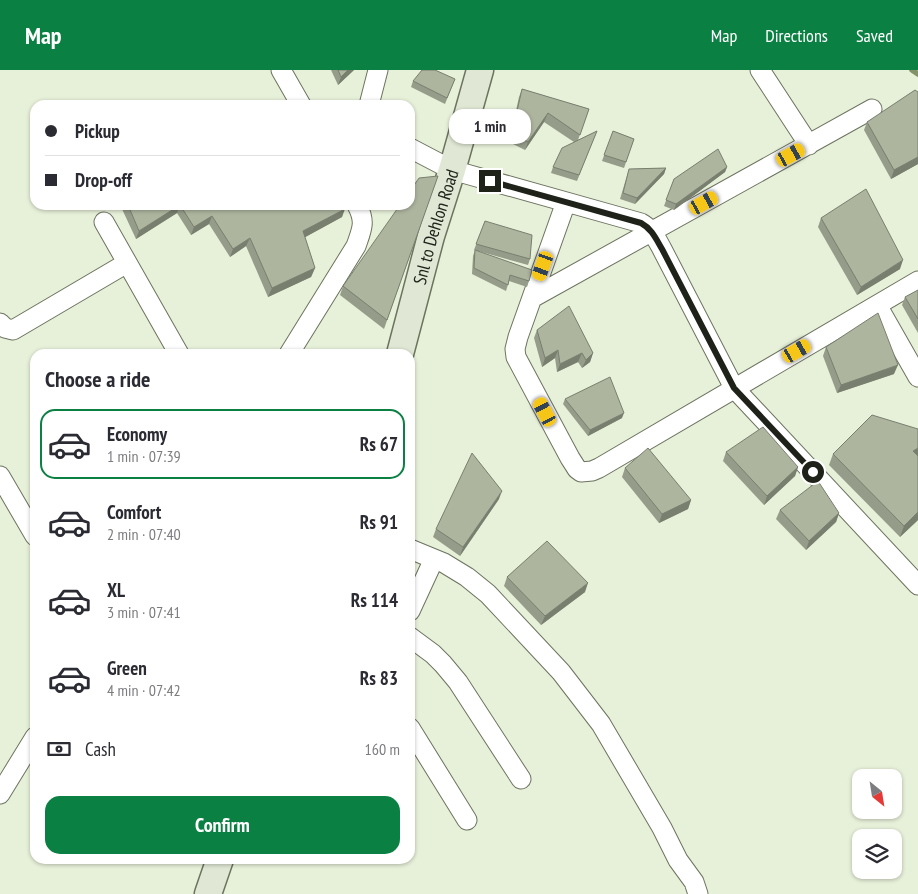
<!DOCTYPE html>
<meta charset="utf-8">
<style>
body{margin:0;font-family:"PT Sans Narrow",sans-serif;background:#f7f7f7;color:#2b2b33;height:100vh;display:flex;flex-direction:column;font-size:19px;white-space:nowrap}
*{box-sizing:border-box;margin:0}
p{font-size:16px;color:#7c7c81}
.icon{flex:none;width:28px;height:28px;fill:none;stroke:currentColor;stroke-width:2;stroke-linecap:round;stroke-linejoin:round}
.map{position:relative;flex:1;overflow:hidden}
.panel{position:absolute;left:30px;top:279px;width:385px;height:515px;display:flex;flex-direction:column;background:#fff;border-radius:15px;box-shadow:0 1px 4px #0004}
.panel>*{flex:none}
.guide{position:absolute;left:30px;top:30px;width:385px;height:110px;border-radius:15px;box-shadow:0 1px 4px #0004;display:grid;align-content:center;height:110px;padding:0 15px;background:#fff}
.needle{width:32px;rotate:150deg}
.controls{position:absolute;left:852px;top:699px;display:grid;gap:10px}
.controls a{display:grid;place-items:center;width:50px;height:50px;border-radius:10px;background:#fff;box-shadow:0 1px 4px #0004;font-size:25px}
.end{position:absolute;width:22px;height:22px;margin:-11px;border:6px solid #1e2219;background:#fff;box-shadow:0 0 0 2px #fff}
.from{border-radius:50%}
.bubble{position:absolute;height:35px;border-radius:15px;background:#fff;box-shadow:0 1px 4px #0004;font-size:16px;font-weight:800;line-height:35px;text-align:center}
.car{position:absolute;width:15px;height:30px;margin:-15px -8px;border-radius:6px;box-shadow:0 0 4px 1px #0007;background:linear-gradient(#f5c518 24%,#345 0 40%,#f5c518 0 76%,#345 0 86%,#f5c518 0)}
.guide b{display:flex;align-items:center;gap:18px;height:48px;font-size:19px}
.guide b+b{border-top:1px solid #e1e1e2}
.guide i{width:12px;height:12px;background:#2b2b33}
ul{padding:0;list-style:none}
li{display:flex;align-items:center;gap:15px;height:70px;margin:0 10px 8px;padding:0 5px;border:2px solid transparent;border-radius:15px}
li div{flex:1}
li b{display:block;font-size:19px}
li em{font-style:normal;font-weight:800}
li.selected{border-color:#0b8043}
li>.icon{width:45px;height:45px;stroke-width:1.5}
h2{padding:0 15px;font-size:22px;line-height:60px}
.pay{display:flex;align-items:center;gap:12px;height:55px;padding:0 15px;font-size:19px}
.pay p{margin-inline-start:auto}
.action{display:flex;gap:10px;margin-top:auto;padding:10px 15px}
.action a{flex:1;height:58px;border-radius:15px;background:#0b8043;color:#fff;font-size:20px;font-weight:800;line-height:58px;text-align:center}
header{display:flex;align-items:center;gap:30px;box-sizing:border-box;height:70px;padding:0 25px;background:#0b8043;color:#fff}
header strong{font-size:24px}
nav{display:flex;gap:28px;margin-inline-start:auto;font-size:18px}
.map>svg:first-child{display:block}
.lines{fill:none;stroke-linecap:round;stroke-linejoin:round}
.stream{stroke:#839268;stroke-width:5.5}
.street-casing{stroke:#6c735f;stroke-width:21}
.secondary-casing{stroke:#6c735f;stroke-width:29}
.street{stroke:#fff;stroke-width:19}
.secondary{stroke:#e0e7d4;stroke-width:26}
.wall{fill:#959c89}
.shaded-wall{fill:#797f6f}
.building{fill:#adb59f;stroke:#797f6f}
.route{stroke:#1e2219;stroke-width:6}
.labels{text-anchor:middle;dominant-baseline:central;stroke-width:4.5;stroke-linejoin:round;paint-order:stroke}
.street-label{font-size:18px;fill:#1e2219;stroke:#e7f0d9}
</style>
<header>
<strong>Map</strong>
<nav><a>Map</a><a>Directions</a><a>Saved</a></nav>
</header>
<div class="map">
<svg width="918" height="824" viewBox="0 0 918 824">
<rect width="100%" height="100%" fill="#e7f0d9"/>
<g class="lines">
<path class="stream" d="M912,0L918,4"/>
<defs>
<path id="street" d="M281,0L301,35
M760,0L809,75
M369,35L378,0
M410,78L452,100L641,153C652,159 656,168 662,179L734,318L918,515
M566,132L518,267L515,279L516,287L570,388L577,399L581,402L592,401L599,398L918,211
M104,152L179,284
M532,228L872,39
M877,235L918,307
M0,253L5,258L13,260L127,193
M289,284L356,176C362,159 366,152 357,135
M0,406L35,466
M410,479L444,493L467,507L488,524L561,602L601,654L662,758L678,790L694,812L698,824
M410,541L434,489
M410,567L433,584L443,594L458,612L521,709
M410,658L467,750
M0,724L35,667"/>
<g id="secondary">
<path id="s1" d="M400,284L431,166L452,100L480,0"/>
<path d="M208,824L220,789"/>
</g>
</defs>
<use href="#street" class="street-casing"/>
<use href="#secondary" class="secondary-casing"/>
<use href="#street" class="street"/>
<use href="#secondary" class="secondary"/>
</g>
<path class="wall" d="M331,0H354L338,15Z
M455,9L445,34L411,17L413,11Z
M522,19L589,39L578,70L597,61L577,111L551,103L553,97L574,72L544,52L525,80L509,72L519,27Z
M918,22V94L891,109L864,60L867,52Z
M613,61L634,69L624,98L602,91Z
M727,97L725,102L674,140L664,136L674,109Z
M666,98L664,104L635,134L620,129L629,99Z
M438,106L384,259L340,225L343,216Z
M124,135H344L342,147L305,167L315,198L311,207L268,227L246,176L230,187L209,154L191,165L177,143L136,169L122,139Z
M821,148L900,199L857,225L818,157Z
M485,151L530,189L528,195L478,181L529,211L527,217L509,211L506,221L472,204L473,186L475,180H474Z
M918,220V263L902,235L905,227Z
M537,260L593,283L590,292L582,298L578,292L557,302L555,288L542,297L534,268Z
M826,277L894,304L837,323L823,286Z
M565,329L622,348L588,366L563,334Z
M726,382L798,397L795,406L764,435L723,391Z
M833,384L918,450L900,467L829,395Z
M625,398L691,430L688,439L659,453L622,407Z
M499,429L460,486L433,467L436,459Z
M780,440L839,443L836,452L806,480L776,449Z
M507,507L585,522L541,555L504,516Z"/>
<path class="shaded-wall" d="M348,0H354L338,15L341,7Z
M548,43L544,52L525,80L528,72Z
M918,87V94L891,109L894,100Z
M727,97L725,102L674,140L676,134Z
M666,98L664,104L635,134L637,128Z
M180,135L177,143L136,169L139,161Z
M345,139L342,147L300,170L303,161Z
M212,146L209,154L191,165L194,157Z
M250,168L246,176L230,187L233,179Z
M903,190L900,199L857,225L861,217Z
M315,198L311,207L268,227L272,218Z
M558,280L555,288L542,297L545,288Z
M582,283L578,292L557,302L560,294Z
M593,283L590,292L582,298L586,290Z
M898,295L894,304L837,323L841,315Z
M624,343L622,348L588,366L590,360Z
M918,378V387L913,381Z
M798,397L795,406L764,435L767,426Z
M502,421L499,429L460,486L463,477Z
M691,430L688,439L659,453L662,444Z
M918,442V450L900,467L904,456Z
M839,443L836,452L806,480L809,471Z
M588,513L585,522L541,555L545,546Z"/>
<path class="building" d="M338,0H348L341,7Z
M422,0H435L455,9L447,28L413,11Z
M522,19L589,39L580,65L548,43L528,72L512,63Z
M915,20L918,22V87L894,100L867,52Z
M597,61L579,105L553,97L562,78Z
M613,61L634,69L626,92L604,85Z
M718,79L727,97L676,134L666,130L674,109Z
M666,98L637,128L623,123L629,99Z
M438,106L387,250L343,216L400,135H410V121L419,108Z
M866,119L903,190L861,217L821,148Z
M128,135H180L139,161Z
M180,135H344L345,139L303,161L315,198L272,218L250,168L233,179L212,146L194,157Z
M485,151L532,165L530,189L476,174Z
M475,180L532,200L529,211L510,205L508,215L474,198Z
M918,220V249L905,227Z
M569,236L593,283L586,290L582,283L560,294L558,280L545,288L537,260Z
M878,243L898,295L841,315L826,277Z
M610,307L624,343L590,360L565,329Z
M872,345L918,359V378L913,381L918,386V442L904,456L833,384Z
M763,357L798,397L767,426L726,382Z
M648,378L691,430L662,444L625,398Z
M472,383L502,421L463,477L436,459Z
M818,411L839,443L809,471L780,440Z
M547,471L588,513L545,546L507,507Z"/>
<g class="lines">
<path class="route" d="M490,111L641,153C652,159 656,169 662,179L734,318L813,402"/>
</g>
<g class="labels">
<g class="street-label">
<text stroke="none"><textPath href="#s1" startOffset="132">Snl to Dehlon Road</textPath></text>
</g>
</g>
</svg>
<div class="controls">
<a><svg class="needle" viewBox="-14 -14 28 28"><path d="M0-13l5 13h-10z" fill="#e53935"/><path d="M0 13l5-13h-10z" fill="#7c7c81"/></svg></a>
<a><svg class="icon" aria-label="layers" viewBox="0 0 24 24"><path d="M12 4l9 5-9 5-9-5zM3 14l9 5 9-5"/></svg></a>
</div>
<i class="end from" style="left:813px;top:402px"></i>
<i class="end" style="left:490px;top:111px"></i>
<div class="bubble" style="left:449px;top:39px;width:82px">1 min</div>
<i class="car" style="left:791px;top:85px;rotate:61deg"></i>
<i class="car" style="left:704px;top:133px;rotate:61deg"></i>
<i class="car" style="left:543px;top:196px;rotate:200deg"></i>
<i class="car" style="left:797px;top:281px;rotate:60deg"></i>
<i class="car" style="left:545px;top:342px;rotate:332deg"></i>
<div class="guide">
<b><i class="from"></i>Pickup</b>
<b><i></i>Drop-off</b>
</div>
<section class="panel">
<h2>Choose a ride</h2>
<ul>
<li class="selected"><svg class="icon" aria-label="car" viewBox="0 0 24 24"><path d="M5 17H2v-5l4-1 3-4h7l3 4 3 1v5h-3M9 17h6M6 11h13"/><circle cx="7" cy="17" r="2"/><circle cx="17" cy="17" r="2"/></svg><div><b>Economy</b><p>1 min · 07:39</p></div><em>Rs 67</em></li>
<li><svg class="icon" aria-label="car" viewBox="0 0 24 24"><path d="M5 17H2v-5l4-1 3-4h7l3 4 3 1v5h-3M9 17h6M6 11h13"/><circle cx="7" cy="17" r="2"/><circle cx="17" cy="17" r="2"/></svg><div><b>Comfort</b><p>2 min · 07:40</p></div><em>Rs 91</em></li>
<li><svg class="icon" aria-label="car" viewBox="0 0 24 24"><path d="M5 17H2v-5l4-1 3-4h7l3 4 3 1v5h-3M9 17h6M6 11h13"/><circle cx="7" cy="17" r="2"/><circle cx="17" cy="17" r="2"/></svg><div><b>XL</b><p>3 min · 07:41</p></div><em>Rs 114</em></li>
<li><svg class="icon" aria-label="car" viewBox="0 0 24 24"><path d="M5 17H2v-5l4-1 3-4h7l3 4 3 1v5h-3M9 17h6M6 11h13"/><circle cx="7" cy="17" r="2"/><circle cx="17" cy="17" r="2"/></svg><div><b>Green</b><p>4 min · 07:42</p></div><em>Rs 83</em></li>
</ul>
<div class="pay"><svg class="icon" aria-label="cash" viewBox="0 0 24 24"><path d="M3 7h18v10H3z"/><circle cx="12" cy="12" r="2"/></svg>Cash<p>160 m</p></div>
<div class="action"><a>Confirm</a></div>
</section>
</div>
